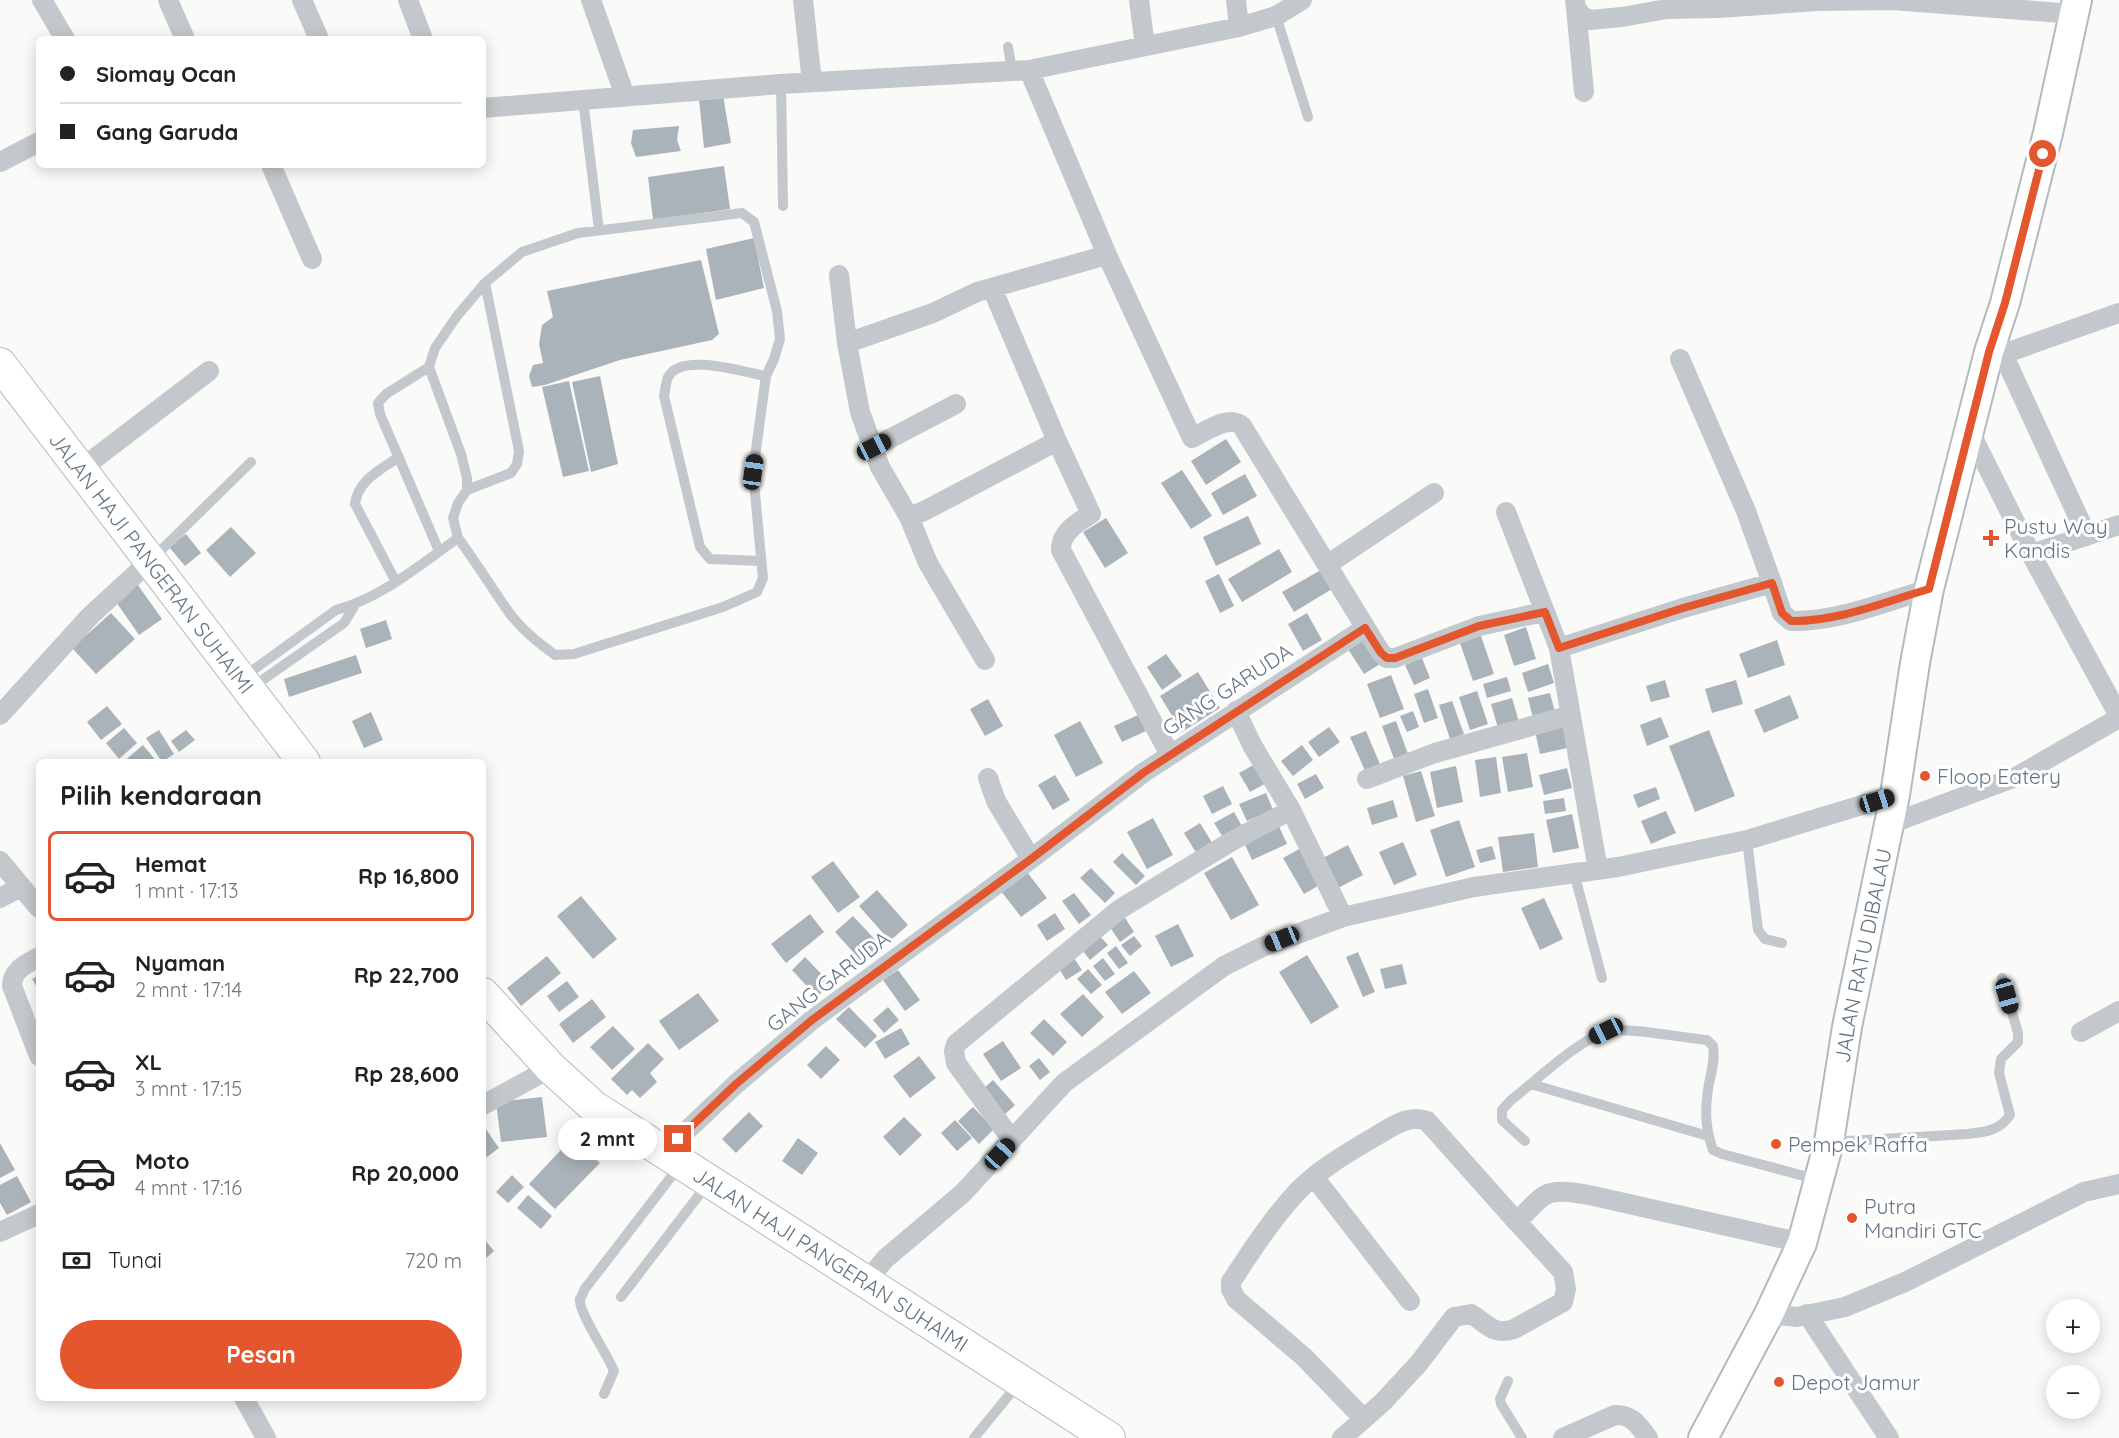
<!DOCTYPE html>
<html lang="id">
<meta charset="utf-8">
<style>
body{margin:0;font-family:Quicksand,sans-serif;background:#f2f2f2;color:#222;height:100vh;display:flex;flex-direction:column;font-size:22px;white-space:nowrap}
*{box-sizing:border-box;margin:0}
p{font-size:20px;color:#767676}
.icon{flex:none;width:33px;height:33px;fill:none;stroke:currentColor;stroke-width:2;stroke-linecap:round;stroke-linejoin:round}
.map{position:relative;flex:1;overflow:hidden}
.sheet{position:absolute;left:36px;top:759px;width:450px;height:642px;display:flex;flex-direction:column;background:#fff;border-radius:9px;box-shadow:0 3px 15px #0003}
.sheet>*{flex:none}
.guide{position:absolute;left:36px;top:36px;width:450px;height:132px;border-radius:9px;box-shadow:0 3px 15px #0003;display:grid;align-content:center;height:132px;padding:0 24px;background:#fff}
.buttons{position:absolute;left:2046px;top:1299px;display:grid;gap:12px}
.buttons a{display:grid;place-items:center;width:54px;height:54px;border-radius:50%;background:#fff;box-shadow:0 3px 15px #0003;font-size:30px}
.end{position:absolute;width:27px;height:27px;margin:-14px;border:8px solid #e4572e;background:#fff;box-shadow:0 0 0 3px #fff}
.from{border-radius:50%}
.bubble{position:absolute;height:42px;border-radius:21px;background:#fff;box-shadow:0 3px 15px #0003;font-size:20px;font-weight:700;line-height:42px;text-align:center}
.car{position:absolute;width:18px;height:36px;margin:-18px -9px;border-radius:8px;box-shadow:0 0 4px 2px #0007;background:linear-gradient(#222 24%,#8ab4d8 0 40%,#222 0 76%,#8ab4d8 0 86%,#222 0)}
.guide b{display:flex;align-items:center;gap:21px;height:57px;font-size:22px}
.guide b+b{border-top:2px solid #e0e0e0}
.guide i{width:15px;height:15px;background:#222}
ul{padding:0;list-style:none}
li{display:flex;align-items:center;gap:18px;height:90px;margin:0 12px 9px;padding:0 12px;border:3px solid transparent;border-radius:9px}
li div{flex:1}
li b{display:block;font-size:22px}
li em{font-style:normal;font-weight:700}
li.active{border-color:#e4572e}
li>.icon{width:54px;height:54px;stroke-width:1.5}
h2{padding:0 24px;font-size:27px;line-height:72px}
.pay{display:flex;align-items:center;gap:15px;height:66px;padding:0 24px;font-size:22px}
.pay p{margin-inline-start:auto}
.button{display:flex;gap:12px;margin-top:auto;padding:12px 24px}
.button a{flex:1;height:69px;border-radius:36px;background:#e4572e;color:#fff;font-size:24px;font-weight:700;line-height:69px;text-align:center}
.map>svg:first-child{display:block}
.building{fill:#aab3b9}
.lines{fill:none;stroke-linecap:round;stroke-linejoin:round}
.secondary-casing{stroke:#b3babf;stroke-width:32}
.primary-casing{stroke:#b5babe;stroke-width:34}
.service{stroke:#c3c8cc;stroke-width:10}
.minor{stroke:#c3c8cc;stroke-width:20}
.secondary{stroke:#fff;stroke-width:28}
.primary{stroke:#fff;stroke-width:32}
.route{stroke:#e4572e;stroke-width:8}
.poi-dot{fill:#e4572e;stroke:#fff;stroke-width:2}
.labels{text-anchor:middle;dominant-baseline:central;stroke-width:6;stroke-linejoin:round;paint-order:stroke}
.poi-label{font-size:21px;fill:#657683;stroke:#fff;text-anchor:start}
.street-label{font-size:21px;fill:#657683;stroke:#fff}
</style>
<div class="map">
<svg width="2119" height="1438" viewBox="0 0 2119 1438">
<rect width="100%" height="100%" fill="#fafaf8"/>
<path class="building" d="M723,95L731,143L704,148L699,99Z
M679,126L677,140L681,151L636,157L631,143L633,130Z
M724,166L730,209L653,220L648,177Z
M754,238L764,288L716,300L706,249Z
M701,260L719,334L712,340L620,360L545,385L532,387L529,376L533,365L543,363L539,344L542,325L553,317L547,291Z
M600,376L618,464L591,472L572,382Z
M569,381L589,471L563,477L542,387Z
M1226,439L1241,462L1206,485L1191,461Z
M1182,470L1212,516L1191,529L1161,483Z
M1245,474L1257,496L1223,515L1211,493Z
M1248,516L1261,544L1216,566L1203,537Z
M1106,518L1128,553L1105,568L1083,532Z
M231,527L256,553L230,577L206,550Z
M186,534L201,553L185,566L169,547Z
M1279,549L1292,572L1242,602L1228,579Z
M1321,570L1332,589L1294,612L1282,592Z
M1219,574L1234,606L1220,613L1205,581Z
M135,581L162,619L139,635L112,596Z
M111,613L135,639L96,674L72,648Z
M1307,613L1322,640L1303,651L1288,624Z
M386,620L392,639L366,648L360,629Z
M1526,627L1536,659L1514,666L1504,635Z
M1479,630L1494,674L1473,681L1458,637Z
M1364,639L1380,664L1364,674L1348,649Z
M1777,640L1785,665L1748,678L1739,654Z
M1166,654L1182,676L1162,690L1147,667Z
M356,655L362,673L289,697L284,679Z
M1422,658L1430,678L1414,685L1405,665Z
M1548,664L1554,683L1528,692L1522,673Z
M1198,672L1220,708L1182,732L1160,696Z
M1391,675L1404,709L1380,718L1367,684Z
M1507,677L1511,691L1487,698L1483,684Z
M1665,680L1670,697L1651,702L1646,686Z
M1736,680L1743,704L1712,713L1705,689Z
M1428,689L1438,718L1424,723L1414,694Z
M1477,691L1488,724L1470,730L1459,697Z
M1550,693L1555,712L1533,718L1528,698Z
M1790,695L1799,718L1764,733L1754,710Z
M1512,698L1519,722L1498,728L1491,704Z
M988,699L1003,726L985,736L970,709Z
M1452,701L1464,734L1450,739L1439,705Z
M107,706L122,724L101,740L87,722Z
M1413,711L1419,727L1407,732L1400,716Z
M371,712L383,740L364,748L352,721Z
M1138,715L1146,731L1122,742L1114,726Z
M1661,717L1669,737L1647,746L1640,725Z
M1080,721L1103,763L1076,777L1054,735Z
M1396,721L1408,754L1394,759L1382,726Z
M1567,724L1572,747L1540,754L1535,731Z
M1329,727L1340,742L1319,757L1308,742Z
M124,728L137,743L119,759L106,743Z
M159,730L174,754L162,762L146,738Z
M186,730L195,740L179,752L171,741Z
M1709,730L1735,796L1695,812L1669,746Z
M1366,731L1382,769L1367,775L1350,737Z
M143,745L157,762H123Z
M1302,745L1313,760L1293,776L1281,761Z
M1527,753L1533,787L1508,792L1502,757Z
M1496,757L1501,793L1480,797L1475,760Z
M1259,762L1270,781L1250,792L1239,773Z
M1456,766L1463,802L1437,808L1430,772Z
M1567,768L1572,788L1544,795L1539,775Z
M1421,771L1435,816L1416,822L1403,776Z
M1316,774L1324,788L1305,799L1297,784Z
M1055,775L1070,800L1053,810L1038,785Z
M1223,786L1232,804L1212,814L1203,796Z
M1656,787L1660,799L1638,808L1633,795Z
M1266,793L1273,810L1247,821L1239,804Z
M1564,798L1566,811L1545,814L1543,801Z
M1393,800L1398,817L1372,825L1367,808Z
M1666,811L1676,833L1651,844L1641,821Z
M1234,812L1243,828L1224,839L1214,823Z
M1572,814L1579,848L1553,853L1546,820Z
M1153,818L1173,855L1147,869L1127,832Z
M1459,820L1475,867L1446,877L1430,830Z
M1277,822L1287,844L1252,860L1242,838Z
M1200,823L1216,849L1200,859L1184,833Z
M1534,833L1538,867L1503,872L1498,837Z
M1403,842L1417,875L1394,885L1379,852Z
M1348,845L1363,875L1338,888L1323,858Z
M1492,846L1496,859L1480,863L1476,850Z
M1303,847L1323,883L1304,894L1283,858Z
M1122,853L1145,876L1136,885L1113,862Z
M1232,857L1259,905L1231,920L1204,873Z
M833,861L860,897L838,913L811,877Z
M1091,868L1115,893L1105,903L1080,878Z
M1027,872L1047,898L1021,917L1001,891Z
M877,890L908,925L890,941L859,906Z
M1074,893L1091,915L1079,924L1062,901Z
M581,896L617,939L593,959L557,916Z
M1544,898L1563,939L1540,950L1521,908Z
M1055,913L1065,929L1047,941L1037,925Z
M1122,913L1134,932L1120,942L1107,923Z
M810,914L824,932L786,963L771,944Z
M853,916L882,947L864,964L835,932Z
M1178,924L1194,956L1171,967L1155,936Z
M1096,932L1108,945L1090,960L1079,946Z
M1134,936L1142,946L1130,956L1121,945Z
M1116,946L1128,963L1119,969L1107,953Z
M1358,952L1375,992L1363,997L1346,957Z
M1072,955L1082,970L1066,980L1057,965Z
M1307,955L1339,1007L1311,1024L1279,972Z
M547,956L561,973L521,1006L507,988Z
M805,957L831,984L817,997L792,970Z
M1103,958L1115,974L1105,981L1093,966Z
M1402,964L1407,984L1385,989L1380,969Z
M1088,969L1102,985L1091,994L1077,979Z
M898,970L920,1000L905,1011L883,980Z
M1134,971L1151,993L1122,1014L1105,992Z
M39,975V991L32,979Z
M567,981L579,997L559,1012L547,996Z
M698,993L719,1021L679,1050L659,1021Z
M1083,994L1104,1017L1082,1037L1060,1014Z
M592,999L606,1017L573,1043L559,1024Z
M849,1007L877,1036L865,1048L836,1019Z
M888,1007L899,1020L884,1033L873,1020Z
M1044,1019L1067,1042L1053,1056L1030,1033Z
M613,1026L635,1049L612,1070L590,1047Z
M901,1028L910,1044L885,1059L875,1042Z
M1003,1041L1021,1068L1001,1081L983,1054Z
M648,1043L664,1059L650,1073L657,1082L640,1098L632,1090L627,1095L611,1079Z
M826,1046L840,1060L821,1079L807,1065Z
M919,1056L936,1078L910,1098L893,1076Z
M1039,1058L1050,1072L1040,1080L1029,1066Z
M993,1080L1015,1105L1003,1116L981,1091Z
M542,1097L547,1137L501,1142L496,1102Z
M973,1107L994,1129L979,1144L958,1121Z
M749,1112L763,1126L736,1153L722,1139Z
M904,1117L922,1135L900,1156L883,1137Z
M955,1120L972,1138L957,1151L941,1133Z
M483,1125L499,1148L487,1157L483,1152Z
M573,1137L600,1163L555,1209L529,1184Z
M798,1138L818,1153L802,1175L782,1161Z
M0,1143L15,1170L0,1178Z
M512,1175L524,1187L508,1203L496,1192Z
M17,1176L31,1202L7,1215L0,1203V1185Z
M528,1195L552,1216L541,1229L517,1208Z
M483,1238L494,1251L485,1259L483,1257Z"/>
<g class="lines">
<defs>
<g id="secondary">
<path id="s1" d="M1703,1438L1769,1314L1802,1243L1829,1142L1847,1027L1895,795L1915,663L1929,589L1989,352L2005,303L2048,133L2077,0"/>
</g>
<g id="primary">
<path id="s2" d="M0,364L304,762"/>
<path id="s3" d="M483,994L551,1068L594,1107L1109,1438"/>
</g>
</defs>
<use href="#secondary" class="secondary-casing"/>
<use href="#primary" class="primary-casing"/>
<path class="service" d="M1276,16L1308,117
M1008,47L1012,70
M781,84L783,206
M583,100L599,230
M429,367L386,394L378,403L380,414L439,551
M467,490L511,473L517,464L519,451L485,283
M153,558L251,462
M761,561L710,559L700,547L664,396C665,390 666,382 668,377C681,352 743,372 766,376
M396,582L355,504C358,480 380,470 399,457
M242,678L336,610C381,598 420,565 458,538L453,518L458,503L467,490V478L461,454L429,367L435,348L457,316L485,283L522,252L578,233L742,213L754,222L777,311L780,339L774,359L766,376L753,472L763,578L757,592L723,607L574,654L555,655C538,643 520,628 508,611C491,587 476,562 458,538
M251,688L344,623L355,605
M1747,840L1758,930L1765,939L1782,943
M1574,873L1602,978
M1531,1084L1708,1136
M1525,1141L1502,1120V1110L1511,1100C1536,1081 1576,1042 1605,1032C1624,1026 1684,1038 1707,1040L1713,1046C1716,1064 1708,1080 1707,1098C1705,1115 1707,1134 1713,1150L1722,1154L1819,1180
M1830,1142L1968,1134C1986,1132 1999,1131 2010,1115L1999,1073L2001,1059L2018,1042V1033L2002,978
M621,1297L709,1182
M1508,1381L1500,1399L1501,1404L1522,1438
M604,1394L614,1371C608,1355 578,1312 580,1299C581,1298 584,1291 584,1290L681,1164
M974,1438L1019,1383"/>
<path class="minor" d="M42,0L65,39
M168,0L185,39
M302,0L319,39
M408,0L423,39
M591,0L625,96
M803,0L812,82
M1139,0L1145,46
M1236,0L1239,27
M1575,0L1576,8L1582,16L1590,20L1622,17L1667,9L1719,8L1817,1L1892,0L2075,14
M1576,8L1584,92
M1029,70L1107,255L1192,438C1205,432 1229,414 1242,426L1381,653L1387,658H1395L1479,626L1544,612
M483,108L781,84L1029,70L1239,27L1276,16L1302,0
M0,162L39,142
M271,165L312,259
M839,275L847,343
M992,288L1057,441L1091,514C1078,522 1060,533 1061,550L1170,755
M1992,352L2003,354L2119,313
M2003,354L2087,536
M1680,359L1746,511L1772,583
M1969,430L2031,554L2119,716
M874,447L956,404
M81,469L209,371
M1506,512L1559,648
M909,517L924,511L1057,441
M2031,554L2119,525
M1327,565L1434,493
M985,660L928,563L909,517L880,467L860,412L847,343L933,313L977,292L1107,255
M1236,711L1252,745L1291,810L1343,917
M0,715L90,616L151,560
M988,778L996,801L1031,859
M1367,779L1435,753L1571,715
M1890,824L2016,777L2119,718
M0,861L39,908
M1598,870L1559,648L1683,608L1772,583L1782,613L1791,621C1837,622 1884,602 1929,589
M0,898L21,887
M39,957C26,964 12,970 12,986L39,1056
M2081,1032L2119,1011
M483,1105L551,1068
M1012,1140L956,1063L954,1051L956,1044L1120,909L1232,841L1291,810
M663,1153L736,1084L812,1020L1031,859L1143,773L1365,628
M1314,1177L1410,1301
M0,1232L39,1214
M867,1281L885,1259L963,1193L1064,1083L1224,966L1262,947L1343,917L1474,887L1618,867L1747,840L1895,795
M1769,1314L1797,1317L1845,1307L1905,1282L2084,1192L2119,1184
M1807,1314L1889,1438
M244,1398L266,1438
M1364,1419L1304,1357L1236,1299L1231,1289V1282C1251,1251 1272,1219 1297,1192C1319,1169 1349,1152 1376,1136C1392,1127 1408,1114 1427,1121L1517,1222C1547,1190 1546,1188 1589,1195L1802,1243
M1342,1438L1383,1402L1419,1363L1454,1317L1471,1314C1488,1324 1493,1336 1514,1329L1563,1302L1566,1289L1563,1272L1517,1222
M1563,1438L1615,1415C1632,1414 1639,1426 1648,1438"/>
<use href="#secondary" class="secondary"/>
<use href="#primary" class="primary"/>
</g>
<g class="lines">
<path class="route" d="M678,1139L736,1084L812,1020L1031,859L1143,773L1365,628L1381,653L1387,658H1395L1479,626L1545,612L1559,648L1683,608L1772,583L1782,613L1791,621C1837,622 1884,602 1929,589L1989,352L2005,303L2043,154"/>
</g>
<g class="poi-dot">
<path d="M1988 529h6v6h6v6h-6v6h-6v-6h-6v-6h6z"/>
<circle cx="1925" cy="776" r="6"/>
<circle cx="1776" cy="1144" r="6"/>
<circle cx="1852" cy="1218" r="6"/>
<circle cx="1779" cy="1382" r="6"/>
</g>
<g class="labels">
<g class="poi-label">
<text x="2004" y="526">Pustu Way<tspan x="2004" dy="24">Kandis</tspan></text>
<text x="1937" y="776">Floop Eatery</text>
<text x="1788" y="1144">Pempek Raffa</text>
<text x="1864" y="1206">Putra<tspan x="1864" dy="24">Mandiri GTC</tspan></text>
<text x="1791" y="1382">Depot Jamur</text>
</g>
<g class="street-label">
<text stroke="none"><textPath href="#s2" startOffset="250">JALAN HAJI PANGERAN SUHAIMI</textPath></text>
<text transform="translate(1227 689) rotate(-33)">GANG GARUDA</text>
<text stroke="none"><textPath href="#s1" startOffset="513">JALAN RATU DIBALAU</textPath></text>
<text transform="translate(828 981) rotate(-38)">GANG GARUDA</text>
<text stroke="none"><textPath href="#s3" startOffset="440">JALAN HAJI PANGERAN SUHAIMI</textPath></text>
</g>
</g>
</svg>
<div class="buttons">
<a>+</a>
<a>−</a>
</div>
<i class="end from" style="left:2043px;top:154px"></i>
<i class="end" style="left:678px;top:1139px"></i>
<div class="bubble" style="left:558px;top:1118px;width:99px">2 mnt</div>
<i class="car" style="left:874px;top:447px;rotate:63deg"></i>
<i class="car" style="left:753px;top:472px;rotate:8deg"></i>
<i class="car" style="left:1877px;top:801px;rotate:73deg"></i>
<i class="car" style="left:1282px;top:939px;rotate:248deg"></i>
<i class="car" style="left:2007px;top:996px;rotate:164deg"></i>
<i class="car" style="left:1606px;top:1031px;rotate:244deg"></i>
<i class="car" style="left:1000px;top:1154px;rotate:43deg"></i>
<div class="guide">
<b><i class="from"></i>Siomay Ocan</b>
<b><i></i>Gang Garuda</b>
</div>
<section class="sheet">
<h2>Pilih kendaraan</h2>
<ul>
<li class="active"><svg class="icon" aria-label="car" viewBox="0 0 24 24"><path d="M5 17H2v-5l4-1 3-4h7l3 4 3 1v5h-3M9 17h6M6 11h13"/><circle cx="7" cy="17" r="2"/><circle cx="17" cy="17" r="2"/></svg><div><b>Hemat</b><p>1 mnt · 17:13</p></div><em>Rp 16,800</em></li>
<li><svg class="icon" aria-label="car" viewBox="0 0 24 24"><path d="M5 17H2v-5l4-1 3-4h7l3 4 3 1v5h-3M9 17h6M6 11h13"/><circle cx="7" cy="17" r="2"/><circle cx="17" cy="17" r="2"/></svg><div><b>Nyaman</b><p>2 mnt · 17:14</p></div><em>Rp 22,700</em></li>
<li><svg class="icon" aria-label="car" viewBox="0 0 24 24"><path d="M5 17H2v-5l4-1 3-4h7l3 4 3 1v5h-3M9 17h6M6 11h13"/><circle cx="7" cy="17" r="2"/><circle cx="17" cy="17" r="2"/></svg><div><b>XL</b><p>3 mnt · 17:15</p></div><em>Rp 28,600</em></li>
<li><svg class="icon" aria-label="car" viewBox="0 0 24 24"><path d="M5 17H2v-5l4-1 3-4h7l3 4 3 1v5h-3M9 17h6M6 11h13"/><circle cx="7" cy="17" r="2"/><circle cx="17" cy="17" r="2"/></svg><div><b>Moto</b><p>4 mnt · 17:16</p></div><em>Rp 20,000</em></li>
</ul>
<div class="pay"><svg class="icon" aria-label="cash" viewBox="0 0 24 24"><path d="M3 7h18v10H3z"/><circle cx="12" cy="12" r="2"/></svg>Tunai<p>720 m</p></div>
<div class="button"><a>Pesan</a></div>
</section>
</div>
